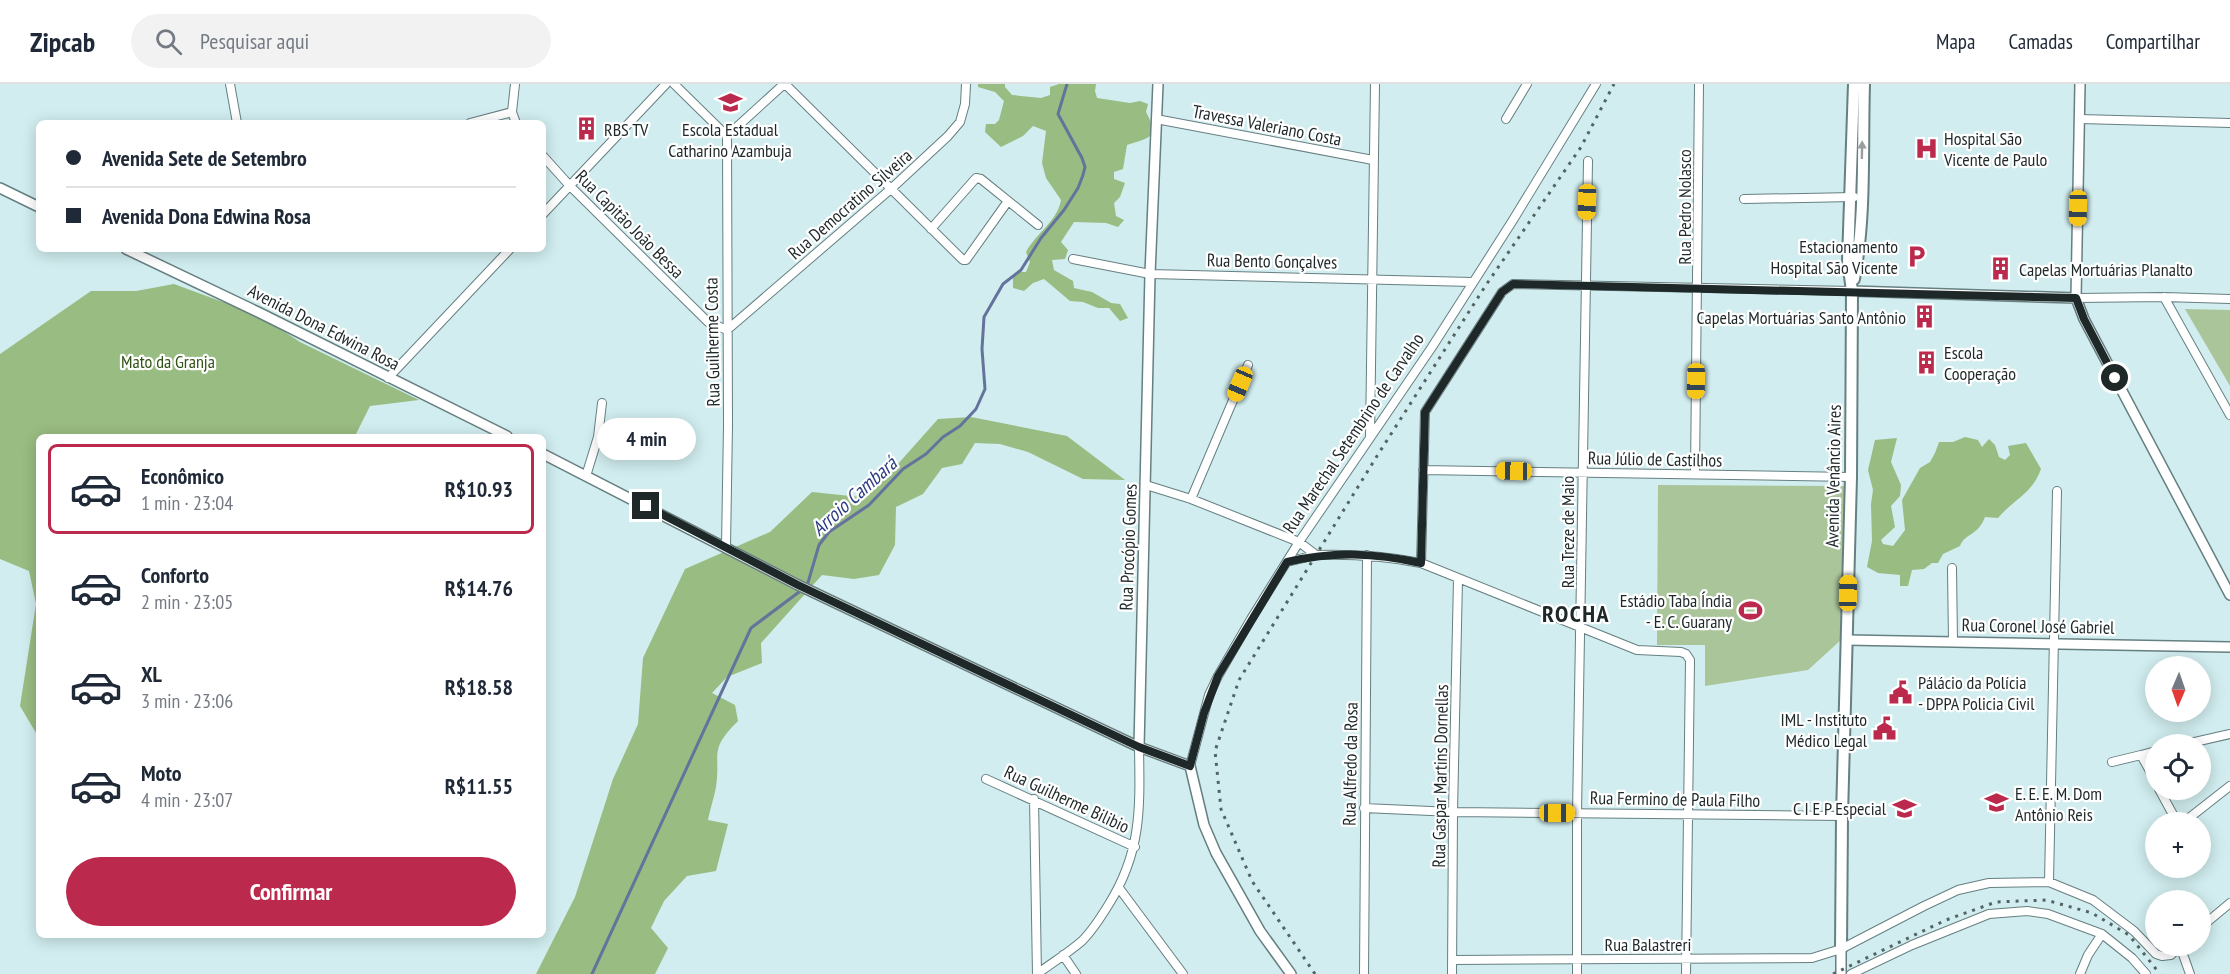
<!DOCTYPE html>
<html lang="pt">
<meta charset="utf-8">
<style>
body{margin:0;font-family:"PT Sans Narrow",sans-serif;background:#f2f2f3;color:#1f2937;height:100vh;display:flex;flex-direction:column;font-size:22px;white-space:nowrap}
*{box-sizing:border-box;margin:0}
p{font-size:20px;color:#747a83}
.icon{flex:none;width:33px;height:33px;fill:none;stroke:currentColor;stroke-width:2;stroke-linecap:round;stroke-linejoin:round}
.map{position:relative;flex:1;overflow:hidden}
.details{position:absolute;left:36px;top:350px;width:510px;height:504px;display:flex;flex-direction:column;background:#fff;border-radius:9px;box-shadow:0 3px 15px #0003}
.details>*{flex:none}
.hud{position:absolute;left:36px;top:36px;width:510px;height:132px;border-radius:9px;box-shadow:0 3px 15px #0003;display:grid;align-content:center;height:132px;padding:0 30px;background:#fff}
.needle{width:39px;rotate:182deg}
.fabs{position:absolute;left:2145px;top:572px;display:grid;gap:12px}
.fabs a{display:grid;place-items:center;width:66px;height:66px;border-radius:50%;background:#fff;box-shadow:0 3px 15px #0003;font-size:30px}
.end{position:absolute;width:27px;height:27px;margin:-14px;border:8px solid #1e2829;background:#fff;box-shadow:0 0 0 3px #fff}
.from{border-radius:50%}
.bubble{position:absolute;height:42px;border-radius:21px;background:#fff;box-shadow:0 3px 15px #0003;font-size:20px;font-weight:700;line-height:42px;text-align:center}
.car{position:absolute;width:18px;height:36px;margin:-18px -9px;border-radius:8px;box-shadow:0 0 4px 2px #0007;background:linear-gradient(#f5c518 24%,#345 0 40%,#f5c518 0 76%,#345 0 86%,#f5c518 0)}
.hud b{display:flex;align-items:center;gap:21px;height:57px;font-size:22px}
.hud b+b{border-top:2px solid #e0e1e3}
.hud i{width:15px;height:15px;background:#1f2937}
ul{padding:10px 0 0;list-style:none}
li{display:flex;align-items:center;gap:18px;height:90px;margin:0 12px 9px;padding:0 18px;border:3px solid transparent;border-radius:9px}
li div{flex:1}
li b{display:block;font-size:22px}
li em{font-style:normal;font-weight:700}
li.selected{border-color:#bb2a4c}
li>.icon{width:54px;height:54px;stroke-width:1.5}
.cta{display:flex;gap:12px;margin-top:auto;padding:12px 30px}
.cta a{flex:1;height:69px;border-radius:36px;background:#bb2a4c;color:#fff;font-size:24px;font-weight:700;line-height:69px;text-align:center}
header{display:flex;align-items:center;gap:36px;box-sizing:border-box;height:84px;padding:0 30px;background:#fff;border-bottom:2px solid #e0e1e3}
header strong{font-size:28px}
nav{display:flex;gap:33px;margin-inline-start:auto;font-size:21px}
.search{width:420px;height:54px;background:#f2f2f3;display:flex;align-items:center;gap:15px;box-sizing:border-box;padding:0 21px;border-radius:33px;color:#747a83;font-size:22px}
.map>svg:first-child{display:block}
.green{fill:#aac599}
.forest{fill:#99bc82}
.lines{fill:none;stroke-linecap:round;stroke-linejoin:round}
.stream{stroke:#63739c;stroke-width:3}
.minor-casing{stroke:#667f81;stroke-width:10}
.tertiary-casing{stroke:#667f81;stroke-width:12}
.secondary-casing{stroke:#667f81;stroke-width:14}
.minor{stroke:#fff;stroke-width:8}
.tertiary{stroke:#fff;stroke-width:9}
.secondary{stroke:#fff;stroke-width:10}
.rail{stroke:#546465;stroke-width:3;stroke-dasharray:3 6;stroke-linecap:butt}
.oneway{fill:#9a9e9f}
.route{stroke:#1e2829;stroke-width:8}
.labels{text-anchor:middle;dominant-baseline:central;stroke-width:4.5;stroke-linejoin:round;paint-order:stroke}
.street-label{font-size:18px;fill:#1e2829;stroke:#fff}
.poi-label{font-size:18px;fill:#1e2829;stroke:#fff;text-anchor:start}
.park-label{font-size:18px;fill:#315216;stroke:#fff}
.water-label{font-size:20px;font-style:italic;fill:#2b3b81;stroke:#fff}
.district-label{font-size:24px;font-weight:bold;letter-spacing:1.5px;fill:#1e2829;stroke:#fff}
</style>
<header>
<strong>Zipcab</strong>
<div class="search"><svg class="icon" aria-label="search" viewBox="0 0 24 24"><circle cx="10" cy="10" r="6"/><path d="M15 15l6 6"/></svg>Pesquisar aqui</div>
<nav><a>Mapa</a><a>Camadas</a><a>Compartilhar</a></nav>
</header>
<div class="map">
<svg width="2230" height="890" viewBox="0 0 2230 890">
<rect width="100%" height="100%" fill="#d1edef"/>
<path class="green" d="M2185,225L2230,226V302Z
M1658,401L1845,402L1842,555L1808,586L1705,602V561H1657Z"/>
<path class="forest" d="M978,0H1005V3L1012,11L1041,14L1050,11V3L1059,0H1096L1095,7L1097,14L1130,19L1140,17L1148,20L1146,28C1160,54 1149,54 1127,61L1123,85L1114,88V95L1125,99L1120,113L1114,119L1116,132L1124,136L1118,143L1106,139L1074,138L1061,158L1068,166L1065,175L1052,176L1054,186L1073,197L1074,204L1092,208L1111,219L1120,220L1128,234L1120,237L1109,224H1098L1083,218L1070,217L1044,195L1033,199L1024,207L1013,204V194L1017,188H1026L1030,178L1026,168C1037,148 1057,138 1061,116L1046,94L1042,79L1046,47L1033,42L1023,52L1001,63L985,48L986,40H995L999,36L1004,17L995,8L978,3Z
M174,200L261,232L300,258L419,316L370,322L355,352H39V654L20,622L36,520L29,487L0,475V270L91,207H136Z
M971,333L1067,352L1125,396L1083,395L1028,368L1000,360L975,359L962,380L942,384L923,410L896,423L895,461L879,491L854,495L822,491L761,559L762,579L727,593L712,609L735,621L738,637C708,667 721,668 716,703C714,714 710,725 708,736L728,740L716,787L687,792L664,817L651,844L668,864L655,890H536L575,813L613,695L638,640L643,574L685,485L770,448L812,408L860,413L897,381L938,335Z
M1965,353L1978,356L1982,363L1989,355L1995,361L1999,373L2005,376L2010,371L2008,362L2026,359L2041,385C2032,410 2014,415 1998,434L1985,433C1978,452 1965,449 1960,462L1943,470L1938,479H1932L1924,485L1912,486L1908,502H1900V491L1878,489L1867,483L1872,457L1871,420L1873,406L1868,386L1875,356L1897,354L1891,378L1901,401L1900,412L1891,422L1895,443L1881,456L1883,460L1893,462L1905,446L1902,416L1920,384L1930,378L1935,369L1939,358H1953Z"/>
<g class="lines">
<path class="stream" d="M592,890L751,544L807,502L819,461L829,448L869,421L903,385L926,370L943,353L960,342L976,325L985,305L982,265L984,233L1003,200L1021,186L1041,154L1064,126L1078,104L1083,91L1085,83L1082,74L1058,30L1067,0"/>
<defs>
<path id="minor" d="M230,0L237,39
M515,0L512,28L516,39
M674,0L727,52L728,341L726,463
M785,0L963,176H966L1008,117
M1156,35L1373,76
M1506,35L1527,0
M2080,35L2230,39
M470,39L512,28
M727,52L784,0
M543,72L570,102L708,238L727,246L892,104L948,52L960,38L965,20L966,0
M1744,115L1854,113
M543,130L666,0
M931,145L976,94L981,95L1038,141
M1073,175L1150,190L1472,198
M2164,213L2230,331
M2076,214L2164,213L2230,215
M388,294L510,165
M1370,353L1375,0
M1423,386L1851,393
M1695,390L1699,0
M586,392L598,353L602,319
M1146,401L1191,415L1299,458L1316,471C1352,470 1386,472 1421,479L1637,566L1681,568L1686,570L1690,576L1686,890
M1191,415L1248,281
M1287,478L1316,471
M1421,479L1425,328L1502,208L1513,200L1852,207
M1952,484L1953,558
M2186,660L2230,650
M2156,667L2141,671L2156,698
M2112,678L2141,671
M1190,682L1209,611L1218,592L1251,535L1299,458L1432,263L1513,136L1596,0
M986,695L1135,763
M2159,705L2177,738
M1034,715L1037,890
M1364,724L1453,728L1842,732
M2184,738L2230,702
M2154,763L2156,761
M2049,798L2057,407
M1119,804L1183,890
M2200,844L2230,819
M2180,862L2190,890
M1063,871L1076,890
M1453,876L1812,874L1841,865L1924,822L1958,806L1989,799L2049,798L2093,816L2134,847L2156,870L2162,872L2171,871L2181,861
M1037,890C1052,879 1068,869 1082,857C1093,846 1101,833 1109,820C1142,767 1140,723 1139,663
M1364,890L1367,471
M1452,890L1453,728L1458,495
M1577,890V729L1588,77
M1851,890L1912,861L1989,830L2027,827L2048,830L2102,850L2132,874L2146,890
M2080,890L2088,871L2102,850"/>
<path id="tertiary" d="M2080,0L2076,214L2084,235L2230,511
M0,104L39,123
M126,165L260,229L507,352
M1852,207L2076,214
M543,370L798,501L1139,663L1190,682L1204,741L1216,769L1260,847L1291,890
M1847,556L2230,563
M1139,663L1150,190L1158,0
M1841,890V865"/>
<path id="secondary" d="M1854,195C1866,132 1862,64 1864,0
M1841,865L1842,732L1851,393L1852,207L1848,177L1854,0"/>
</defs>
<use href="#minor" class="minor-casing"/>
<use href="#tertiary" class="tertiary-casing"/>
<use href="#secondary" class="secondary-casing"/>
<use href="#minor" class="minor"/>
<use href="#tertiary" class="tertiary"/>
<use href="#secondary" class="secondary"/>
<path class="rail" d="M1315,890L1252,797L1221,725L1215,667L1239,596L1377,372L1486,201L1581,63L1614,0
M1833,890L1946,836L1996,818L2046,816L2092,829L2129,851L2160,890"/>
</g>
<defs><path id="oneway-solid" d="M-6-.8H1V-3.2L6.5 0L1 3.2V.8H-6Z" transform="scale(1.5)"/></defs>
<use class="oneway" href="#oneway-solid" transform="translate(1862 66) rotate(-89)"/>
<g class="lines">
<path class="route" d="M646,422L798,501L1139,663L1190,682L1204,629L1218,592L1287,478C1335,467 1374,469 1421,479L1425,328L1502,208L1513,200L2076,214L2084,235L2115,294"/>
</g>
<defs>
<symbol id="school-bare" viewBox="-9 -9 18 18"><path d="M0-5L7-2L0 1L-7-2ZM-4 1L0 2.5L4 1V4Q0 6-4 4Z" fill="#bb2a4c" stroke="#fff" stroke-width="2.5" paint-order="stroke"/></symbol>
<symbol id="building-bare" viewBox="-9 -9 18 18"><path d="M-4-6H4V6H1V3H-1V6H-4ZM-2.5-4.3h1.7v1.8h-1.7ZM.8-4.3h1.7v1.8H.8ZM-2.5-1h1.7V.8h-1.7ZM.8-1h1.7V.8H.8Z" fill="#bb2a4c" stroke="#fff" stroke-width="2.5" paint-order="stroke"/></symbol>
<symbol id="hospital-bare" viewBox="-9 -9 18 18"><path d="M-5-5h3v3.5h4V-5h3V5h-3V1.5h-4V5h-3Z" fill="#bb2a4c" stroke="#fff" stroke-width="2.5" paint-order="stroke"/></symbol>
<symbol id="parking-bare" viewBox="-9 -9 18 18"><path d="M-3.5-5.5H1a3.5 3.5 0 0 1 0 7H-1V5.5H-3.5ZM-1-3.4V-.6H.8a1.4 1.4 0 0 0 0-2.8Z" fill="#bb2a4c" stroke="#fff" stroke-width="2.5" paint-order="stroke"/></symbol>
<symbol id="stadium-bare" viewBox="-9 -9 18 18"><path d="M0-5a6.5 5 0 1 0 0 10a6.5 5 0 1 0 0-10ZM-3.5-1.8h7v3.6h-7Z" fill="#bb2a4c" stroke="#fff" stroke-width="2.5" paint-order="stroke"/></symbol>
<symbol id="civic-bare" viewBox="-9 -9 18 18"><path d="M-.6-6.5H3V-4.5H.6V-3L4-1V1h2V6H-6V1h2V-1L-.6-3ZM-1.2 2.5V6h2.4V2.5Z" fill="#bb2a4c" stroke="#fff" stroke-width="2.5" paint-order="stroke"/></symbol>
</defs>
<g fill-rule="evenodd">
<use href="#school-bare" x="714" y="2" width="33" height="33"/>
<use href="#building-bare" x="570" y="28" width="33" height="33"/>
<use href="#hospital-bare" x="1910" y="48" width="33" height="33"/>
<use href="#parking-bare" x="1900" y="156" width="33" height="33"/>
<use href="#building-bare" x="1984" y="168" width="33" height="33"/>
<use href="#building-bare" x="1908" y="216" width="33" height="33"/>
<use href="#building-bare" x="1910" y="262" width="33" height="33"/>
<use href="#stadium-bare" x="1734" y="510" width="33" height="33"/>
<use href="#civic-bare" x="1884" y="592" width="33" height="33"/>
<use href="#civic-bare" x="1868" y="628" width="33" height="33"/>
<use href="#school-bare" x="1980" y="702" width="33" height="33"/>
<use href="#school-bare" x="1888" y="708" width="33" height="33"/>
</g>
<g class="labels">
<g class="street-label">
<text transform="translate(1267 41) rotate(11)">Travessa Valeriano Costa</text>
<text transform="translate(850 120) rotate(-41)">Rua Democratino Silveira</text>
<text transform="translate(1684 123) rotate(-90)">Rua Pedro Nolasco</text>
<text transform="translate(630 140) rotate(45)">Rua Capitão João Bessa</text>
<text transform="translate(1272 177) rotate(1)">Rua Bento Gonçalves</text>
<text transform="translate(324 243) rotate(27)">Avenida Dona Edwina Rosa</text>
<text transform="translate(712 258) rotate(-91)">Rua Guilherme Costa</text>
<text transform="translate(1353 349) rotate(-56)">Rua Marechal Setembrino de Carvalho</text>
<text transform="translate(1655 375) rotate(1)">Rua Júlio de Castilhos</text>
<text transform="translate(1833 392) rotate(-89)">Avenida Venâncio Aires</text>
<text transform="translate(1567 448) rotate(-90)">Rua Treze de Maio</text>
<text transform="translate(1128 463) rotate(-88)">Rua Procópio Gomes</text>
<text transform="translate(2038 542) rotate(1)">Rua Coronel José Gabriel</text>
<text transform="translate(1350 680) rotate(-89)">Rua Alfredo da Rosa</text>
<text transform="translate(1440 692) rotate(-89)">Rua Gaspar Martins Dornellas</text>
<text transform="translate(1067 715) rotate(25)">Rua Guilherme Bilibio</text>
<text transform="translate(1675 715) rotate(1)">Rua Fermino de Paula Filho</text>
<text x="1648" y="860">Rua Balastreri</text>
</g>
<g class="poi-label">
<text x="604" y="45">RBS TV</text>
<text x="730" y="45" text-anchor="middle">Escola Estadual<tspan x="730" dy="21">Catharino Azambuja</tspan></text>
<text x="1944" y="54">Hospital São<tspan x="1944" dy="21">Vicente de Paulo</tspan></text>
<text x="1898" y="162" text-anchor="end">Estacionamento<tspan x="1898" dy="21">Hospital São Vicente</tspan></text>
<text x="2019" y="185">Capelas Mortuárias Planalto</text>
<text x="1906" y="233" text-anchor="end">Capelas Mortuárias Santo Antônio</text>
<text x="1944" y="268">Escola<tspan x="1944" dy="21">Cooperação</tspan></text>
<text x="1732" y="516" text-anchor="end">Estádio Taba Índia<tspan x="1732" dy="21">- E. C. Guarany</tspan></text>
<text x="1918" y="598">Pálácio da Polícia<tspan x="1918" dy="21">- DPPA Policia Civil</tspan></text>
<text x="1867" y="635" text-anchor="end">IML - Instituto<tspan x="1867" dy="21">Médico Legal</tspan></text>
<text x="2015" y="709">E. E. E. M. Dom<tspan x="2015" dy="21">Antônio Reis</tspan></text>
<text x="1886" y="724" text-anchor="end">C I E P Especial</text>
</g>
<g class="park-label">
<text x="168" y="277">Mato da Granja</text>
</g>
<g class="water-label">
<text transform="translate(854 412) rotate(-42)">Arroio Cambará</text>
</g>
<g class="district-label">
<text x="1576" y="529">ROCHA</text>
</g>
</g>
</svg>
<div class="fabs">
<a><svg class="needle" viewBox="-14 -14 28 28"><path d="M0-13l5 13h-10z" fill="#e53935"/><path d="M0 13l5-13h-10z" fill="#747a83"/></svg></a>
<a><svg class="icon" aria-label="locate" viewBox="0 0 24 24"><circle cx="12" cy="12" r="6"/><path d="M12 2v4M12 18v4M2 12h4M18 12h4"/></svg></a>
<a>+</a>
<a>−</a>
</div>
<i class="end from" style="left:2115px;top:294px"></i>
<i class="end" style="left:646px;top:422px"></i>
<div class="bubble" style="left:597px;top:334px;width:99px">4 min</div>
<i class="car" style="left:1587px;top:118px;rotate:182deg"></i>
<i class="car" style="left:2078px;top:124px;rotate:181deg"></i>
<i class="car" style="left:1696px;top:297px;rotate:181deg"></i>
<i class="car" style="left:1240px;top:300px;rotate:203deg"></i>
<i class="car" style="left:1514px;top:387px;rotate:271deg"></i>
<i class="car" style="left:1848px;top:509px;rotate:1deg"></i>
<i class="car" style="left:1557px;top:729px;rotate:90deg"></i>
<div class="hud">
<b><i class="from"></i>Avenida Sete de Setembro</b>
<b><i></i>Avenida Dona Edwina Rosa</b>
</div>
<section class="details">
<ul>
<li class="selected"><svg class="icon" aria-label="car" viewBox="0 0 24 24"><path d="M5 17H2v-5l4-1 3-4h7l3 4 3 1v5h-3M9 17h6M6 11h13"/><circle cx="7" cy="17" r="2"/><circle cx="17" cy="17" r="2"/></svg><div><b>Econômico</b><p>1 min · 23:04</p></div><em>R$10.93</em></li>
<li><svg class="icon" aria-label="car" viewBox="0 0 24 24"><path d="M5 17H2v-5l4-1 3-4h7l3 4 3 1v5h-3M9 17h6M6 11h13"/><circle cx="7" cy="17" r="2"/><circle cx="17" cy="17" r="2"/></svg><div><b>Conforto</b><p>2 min · 23:05</p></div><em>R$14.76</em></li>
<li><svg class="icon" aria-label="car" viewBox="0 0 24 24"><path d="M5 17H2v-5l4-1 3-4h7l3 4 3 1v5h-3M9 17h6M6 11h13"/><circle cx="7" cy="17" r="2"/><circle cx="17" cy="17" r="2"/></svg><div><b>XL</b><p>3 min · 23:06</p></div><em>R$18.58</em></li>
<li><svg class="icon" aria-label="car" viewBox="0 0 24 24"><path d="M5 17H2v-5l4-1 3-4h7l3 4 3 1v5h-3M9 17h6M6 11h13"/><circle cx="7" cy="17" r="2"/><circle cx="17" cy="17" r="2"/></svg><div><b>Moto</b><p>4 min · 23:07</p></div><em>R$11.55</em></li>
</ul>
<div class="cta"><a>Confirmar</a></div>
</section>
</div>
